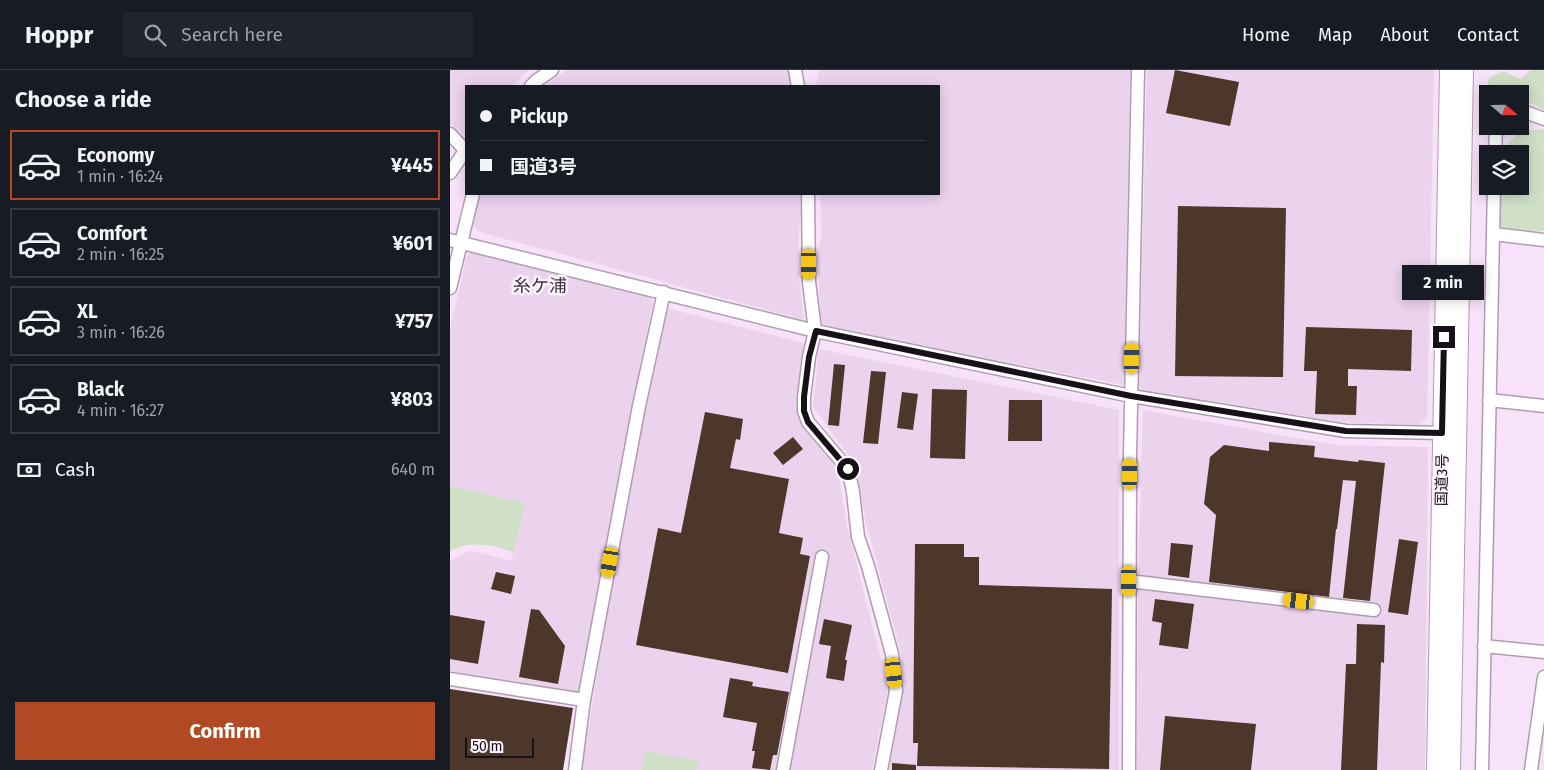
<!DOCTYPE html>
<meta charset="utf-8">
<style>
body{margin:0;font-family:"Fira Sans","Noto Sans JP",sans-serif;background:#20242c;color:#f1f3f6;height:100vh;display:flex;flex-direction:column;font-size:19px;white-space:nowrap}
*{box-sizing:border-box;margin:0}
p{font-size:16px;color:#9ea1a6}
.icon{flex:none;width:28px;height:28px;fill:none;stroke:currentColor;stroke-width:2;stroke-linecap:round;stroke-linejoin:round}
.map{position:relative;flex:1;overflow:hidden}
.side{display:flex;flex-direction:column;background:#171b24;width:450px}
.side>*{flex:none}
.top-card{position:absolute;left:15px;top:15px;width:475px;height:110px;border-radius:0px;box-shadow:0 2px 12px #0003;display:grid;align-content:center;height:110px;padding:0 15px;background:#171b24}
.needle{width:32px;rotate:110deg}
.controls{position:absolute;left:1029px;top:15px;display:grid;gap:10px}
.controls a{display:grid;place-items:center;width:50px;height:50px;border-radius:0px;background:#171b24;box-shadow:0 2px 12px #0003;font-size:25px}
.scale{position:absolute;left:15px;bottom:12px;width:69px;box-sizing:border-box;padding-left:5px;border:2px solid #171018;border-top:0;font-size:14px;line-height:18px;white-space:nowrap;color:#171018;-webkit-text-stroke:4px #fdf4fd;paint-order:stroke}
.end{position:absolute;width:22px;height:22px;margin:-11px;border:6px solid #171018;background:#fff;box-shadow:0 0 0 2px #fff}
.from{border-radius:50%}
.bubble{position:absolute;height:35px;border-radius:0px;background:#171b24;box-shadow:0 2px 12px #0003;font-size:16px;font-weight:700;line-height:35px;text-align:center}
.car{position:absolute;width:15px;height:30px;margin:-15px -8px;border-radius:6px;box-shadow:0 0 4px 1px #0007;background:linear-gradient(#f5c518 24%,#345 0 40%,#f5c518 0 76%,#345 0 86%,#f5c518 0)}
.top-card b{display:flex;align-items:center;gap:18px;height:48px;font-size:19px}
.top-card b+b{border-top:1px solid #363941}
.top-card i{width:12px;height:12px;background:#f1f3f6}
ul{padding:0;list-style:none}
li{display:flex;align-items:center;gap:15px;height:70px;margin:0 10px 8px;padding:0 5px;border:2px solid #363941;border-radius:0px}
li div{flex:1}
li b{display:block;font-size:19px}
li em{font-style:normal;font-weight:700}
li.active{border-color:#b14a24}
li>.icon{width:45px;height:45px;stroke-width:1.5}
h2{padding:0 15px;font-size:22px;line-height:60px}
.pay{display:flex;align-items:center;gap:12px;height:55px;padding:0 15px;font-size:19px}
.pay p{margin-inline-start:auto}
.primary-button{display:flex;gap:10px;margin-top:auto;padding:10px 15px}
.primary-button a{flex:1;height:58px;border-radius:0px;background:#b14a24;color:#fff;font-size:20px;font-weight:700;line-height:58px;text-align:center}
header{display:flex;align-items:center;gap:30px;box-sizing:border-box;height:70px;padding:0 25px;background:#171b24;border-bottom:1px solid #363941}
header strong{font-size:24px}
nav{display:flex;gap:28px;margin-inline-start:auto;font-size:18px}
.search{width:350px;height:45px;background:#20242c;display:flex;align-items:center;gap:12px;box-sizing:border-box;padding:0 18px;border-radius:0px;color:#9ea1a6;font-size:19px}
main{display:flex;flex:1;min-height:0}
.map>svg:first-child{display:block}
.built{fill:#ebd2ed}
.green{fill:#d0e0c7}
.building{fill:#4d372b}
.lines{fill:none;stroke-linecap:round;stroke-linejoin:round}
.minor-casing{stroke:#b09cb1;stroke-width:15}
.highway-casing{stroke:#b09cb1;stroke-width:20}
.minor{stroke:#fff;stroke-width:12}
.highway{stroke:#fff;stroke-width:18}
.route{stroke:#171018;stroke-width:6}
.labels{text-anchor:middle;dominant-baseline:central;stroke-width:5;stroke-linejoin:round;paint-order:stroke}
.street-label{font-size:15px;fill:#171018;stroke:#fdf4fd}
.quarter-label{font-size:18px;fill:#403042;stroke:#fdf4fd}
</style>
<header>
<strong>Hoppr</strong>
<div class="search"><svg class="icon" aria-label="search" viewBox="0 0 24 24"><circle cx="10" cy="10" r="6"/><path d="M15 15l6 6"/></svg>Search here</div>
<nav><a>Home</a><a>Map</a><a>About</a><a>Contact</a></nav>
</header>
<main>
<section class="side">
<h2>Choose a ride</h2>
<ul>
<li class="active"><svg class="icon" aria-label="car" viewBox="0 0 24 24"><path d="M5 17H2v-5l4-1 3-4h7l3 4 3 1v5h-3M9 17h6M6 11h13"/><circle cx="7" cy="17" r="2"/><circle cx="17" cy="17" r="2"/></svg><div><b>Economy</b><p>1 min · 16:24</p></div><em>¥445</em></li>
<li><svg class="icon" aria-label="car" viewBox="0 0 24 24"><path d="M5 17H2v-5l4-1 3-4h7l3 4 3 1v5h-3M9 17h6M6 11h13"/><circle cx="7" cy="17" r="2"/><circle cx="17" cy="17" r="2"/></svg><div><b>Comfort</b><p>2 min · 16:25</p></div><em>¥601</em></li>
<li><svg class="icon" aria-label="car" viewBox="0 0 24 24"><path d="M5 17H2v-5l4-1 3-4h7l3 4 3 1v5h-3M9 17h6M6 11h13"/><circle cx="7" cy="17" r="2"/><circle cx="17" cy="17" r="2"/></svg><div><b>XL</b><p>3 min · 16:26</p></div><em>¥757</em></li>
<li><svg class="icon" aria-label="car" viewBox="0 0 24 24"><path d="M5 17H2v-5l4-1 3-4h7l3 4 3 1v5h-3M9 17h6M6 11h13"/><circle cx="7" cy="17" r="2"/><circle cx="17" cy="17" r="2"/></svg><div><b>Black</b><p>4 min · 16:27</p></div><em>¥803</em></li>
</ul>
<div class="pay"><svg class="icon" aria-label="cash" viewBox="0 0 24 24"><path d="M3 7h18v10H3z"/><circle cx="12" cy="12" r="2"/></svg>Cash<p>640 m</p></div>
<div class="primary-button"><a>Confirm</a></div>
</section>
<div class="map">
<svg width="1094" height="700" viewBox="0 0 1094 700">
<rect width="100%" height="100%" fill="#f7e2f9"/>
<path class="built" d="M0,0H80L74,4L63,16H16V66L0,54Z
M117,0H340L341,16H94Z
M369,0H680L674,315L370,255L369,210L366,189L372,163L370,124H489V16H366Z
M697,0H984L977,348L970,355L894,352L694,321L689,316Z
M30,124H350L351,138L347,193L354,250L30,162L22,154Z
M26,178L200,226L203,231L128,622L0,601V491L19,481L39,485L61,491L76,433L0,416V259L17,186Z
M216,238L354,273L350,341L388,402L397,456L438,618L422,700H132L170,458Z
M369,279L669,340V700H438L453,626L451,583L416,453L405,396L398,385L363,337Z
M693,340L885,375L978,377L975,700H687L688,523Z"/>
<path class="green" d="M1081,0H1094V40L1085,35L1070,29V24H1050L1038,14L1039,8L1053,1L1070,9Z
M1094,59V161L1048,158L1049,116H1070V84H1053C1053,79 1055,77 1058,73C1068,60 1079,61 1094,59Z
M0,416L76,433L63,482C42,475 20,470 0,481Z
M196,681L248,691L246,700H192Z"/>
<path class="building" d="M725,0L789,12L780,56L716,43Z
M728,136L836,138L833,307L725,306Z
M856,257L962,260L961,301L898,299V316H907L906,345L865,344L867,301H854Z
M384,294L395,295L389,356L378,355Z
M421,301L436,302L428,374L413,373Z
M482,319L517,320L515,389L480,388Z
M452,322L468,324L463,360L447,358Z
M559,330H592V371H558Z
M255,342L293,349L290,370L286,369L280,398L339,409L329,463L353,468L350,484L360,486L338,603L186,575L208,458L231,463Z
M343,367L353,379L333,395L323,383Z
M819,372L865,376L864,387L908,392L909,390L935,393L920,531L893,528L906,411L893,410L887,459H886L879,527L759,512L766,445L754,434L760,387L774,375L819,381Z
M949,469L968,472L958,545L938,542Z
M721,473L743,475L739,508L718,505Z
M465,474H514V487H529V515L662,519L659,699L467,696L468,673H463Z
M46,502L65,506L61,524L41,519Z
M705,529L744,534L738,579L709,575L712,553L702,551Z
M81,539L89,540L115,576L108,614L69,607Z
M0,545L35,551L28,594L0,589Z
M374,549L402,555L395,590H397L394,611L376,608L381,576L369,574Z
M907,554L935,555L934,593L931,592L927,700H891L896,594H906Z
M280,608L303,612L302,616L339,622L327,685H323L320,700L302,698L305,681H302L307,653L273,647Z
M0,619L123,638L113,700H0Z
M715,646L806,654L801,700H710Z
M442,693L466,695V700H442Z"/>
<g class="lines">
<defs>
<path id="minor" d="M345,0L348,16
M81,16L86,11L102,0
M1070,40L1094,49
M0,64L16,81
M1045,84L1046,56
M0,103L15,81
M358,124L359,212L365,261L359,287L354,327V341L358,352L398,399L403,422L408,467L418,496L442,584L446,621L431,700
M1043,164L1094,170
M0,170L365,261L681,326L896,361L993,363
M0,218L23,124
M1039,330L1094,336
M679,511L924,540
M1034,576L1094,582
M0,609L134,630
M125,700L134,630L189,336L214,222
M333,700L372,487
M679,700L680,385L688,0
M1032,700L1044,116
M1081,700L1094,607"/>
<path id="highway" d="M986,700L999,0
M1001,700L1014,0"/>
</defs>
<use href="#minor" class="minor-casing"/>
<use href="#highway" class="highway-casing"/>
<use href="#minor" class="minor"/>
<use href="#highway" class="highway"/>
</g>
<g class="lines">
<path class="route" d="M398,399L358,352L354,341V327L359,287L366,261L681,326L896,361L992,363L994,267"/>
</g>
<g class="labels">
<g class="street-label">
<text transform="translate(992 410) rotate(-89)">国道3号</text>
</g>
<g class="quarter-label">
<text x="90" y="216">糸ケ浦</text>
</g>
</g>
</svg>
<div class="controls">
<a><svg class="needle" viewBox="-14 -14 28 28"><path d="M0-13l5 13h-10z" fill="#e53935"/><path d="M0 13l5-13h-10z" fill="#9ea1a6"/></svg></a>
<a><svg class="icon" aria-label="layers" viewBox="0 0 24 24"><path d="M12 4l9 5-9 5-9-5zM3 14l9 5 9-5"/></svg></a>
</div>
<div class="scale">50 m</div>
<i class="end from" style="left:398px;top:399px"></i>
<i class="end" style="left:994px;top:267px"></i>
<div class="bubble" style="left:952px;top:195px;width:82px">2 min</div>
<i class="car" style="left:359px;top:194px;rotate:180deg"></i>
<i class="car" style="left:682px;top:288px;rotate:1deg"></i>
<i class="car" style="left:680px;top:404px;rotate:0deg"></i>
<i class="car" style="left:160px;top:492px;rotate:190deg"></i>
<i class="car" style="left:679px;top:511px;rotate:180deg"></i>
<i class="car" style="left:849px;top:531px;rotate:276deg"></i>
<i class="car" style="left:444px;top:603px;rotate:174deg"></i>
<div class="top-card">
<b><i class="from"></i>Pickup</b>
<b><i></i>国道3号</b>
</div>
</div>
</main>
